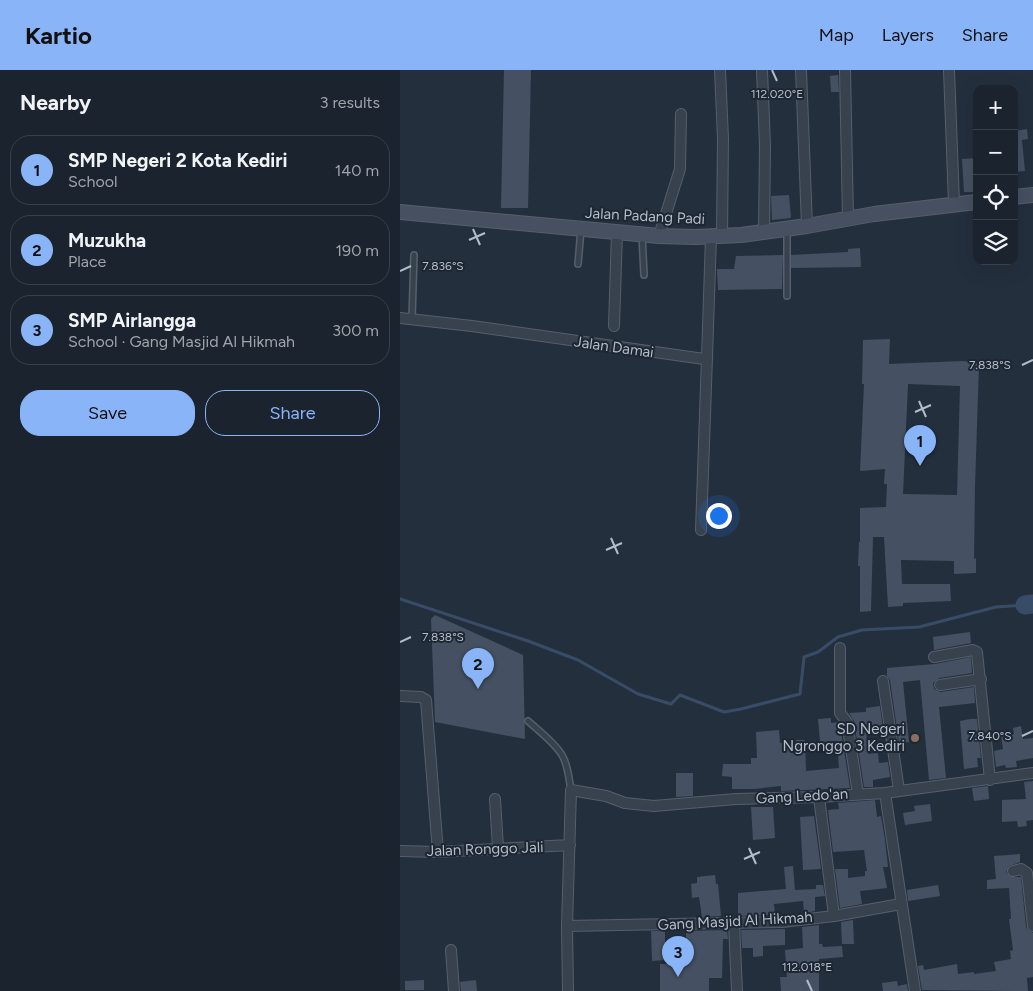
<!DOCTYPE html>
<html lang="en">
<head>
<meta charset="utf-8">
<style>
  :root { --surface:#1b232e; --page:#282f3a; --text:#f1f3f6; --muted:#a0a4aa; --line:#39404a; --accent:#8ab4f8 }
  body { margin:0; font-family:Figtree,sans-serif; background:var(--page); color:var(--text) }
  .controls { position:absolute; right:15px; top:15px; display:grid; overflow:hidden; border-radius:10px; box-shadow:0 5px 20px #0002 }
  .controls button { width:45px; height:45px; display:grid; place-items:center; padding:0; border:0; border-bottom:1px solid var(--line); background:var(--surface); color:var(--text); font:25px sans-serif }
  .you { position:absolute; left:318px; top:445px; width:18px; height:18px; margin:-12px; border:4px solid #fff; border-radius:50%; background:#1a73e8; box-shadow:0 0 0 8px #1a73e833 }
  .badge { display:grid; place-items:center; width:32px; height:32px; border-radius:50%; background:var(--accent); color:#111; font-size:16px; font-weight:700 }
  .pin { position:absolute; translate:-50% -41px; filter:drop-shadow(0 1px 2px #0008) }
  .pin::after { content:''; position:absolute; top:26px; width:18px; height:15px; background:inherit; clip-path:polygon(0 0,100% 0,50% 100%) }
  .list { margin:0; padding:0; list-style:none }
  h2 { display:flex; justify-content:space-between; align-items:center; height:65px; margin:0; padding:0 20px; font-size:21px }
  h2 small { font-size:16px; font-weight:400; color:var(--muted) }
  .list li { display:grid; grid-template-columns:32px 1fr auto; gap:15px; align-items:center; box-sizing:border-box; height:70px; margin:0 10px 10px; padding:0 10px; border:1px solid var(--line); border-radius:20px }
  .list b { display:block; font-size:19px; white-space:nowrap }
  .list p { margin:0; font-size:16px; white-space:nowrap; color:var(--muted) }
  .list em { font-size:16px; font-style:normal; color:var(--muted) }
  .actions { display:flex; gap:10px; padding:15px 20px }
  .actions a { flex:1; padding:11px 0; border:1px solid var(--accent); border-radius:20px; text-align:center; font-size:18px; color:var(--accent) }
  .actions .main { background:var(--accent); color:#111 }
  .icon { flex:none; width:28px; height:28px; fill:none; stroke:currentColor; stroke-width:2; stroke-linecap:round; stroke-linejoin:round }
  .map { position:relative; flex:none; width:633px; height:921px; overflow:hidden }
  header { display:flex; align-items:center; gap:30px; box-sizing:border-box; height:70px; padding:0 25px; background:var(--accent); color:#111 }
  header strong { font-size:24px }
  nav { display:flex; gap:28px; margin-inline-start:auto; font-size:18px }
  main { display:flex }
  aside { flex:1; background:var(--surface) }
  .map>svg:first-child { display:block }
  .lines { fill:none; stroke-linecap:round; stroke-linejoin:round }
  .stream { stroke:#394c67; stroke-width:3 }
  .river { stroke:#394c67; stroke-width:19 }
  .building { fill:#455162; fill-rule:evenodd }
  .lane-casing { stroke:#565f6c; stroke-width:8 }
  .street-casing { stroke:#565f6c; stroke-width:12 }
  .secondary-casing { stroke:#565f6c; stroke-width:16 }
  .lane { stroke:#38414e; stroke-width:5 }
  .street { stroke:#38414e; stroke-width:10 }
  .secondary { stroke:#465061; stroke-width:14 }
  .ticks { fill:none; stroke:#b4bcc9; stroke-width:2 }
  .education-dot { fill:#8d6e63; stroke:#1d2633; stroke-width:2 }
  .labels { text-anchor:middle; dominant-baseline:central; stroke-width:4; stroke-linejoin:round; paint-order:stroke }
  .street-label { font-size:15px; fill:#b4bcc9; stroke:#1d2633 }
  .poi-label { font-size:15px; fill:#b4bcc9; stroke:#1d2633; text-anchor:end }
  .ticks-label { font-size:12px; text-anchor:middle; fill:#b4bcc9; stroke:#1d2633; stroke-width:4; stroke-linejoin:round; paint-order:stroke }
</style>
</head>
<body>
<header>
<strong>Kartio</strong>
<nav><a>Map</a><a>Layers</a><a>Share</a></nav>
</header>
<main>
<aside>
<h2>Nearby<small>3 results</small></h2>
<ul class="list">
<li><span class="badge">1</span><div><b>SMP Negeri 2 Kota Kediri</b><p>School</p></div><em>140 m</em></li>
<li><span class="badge">2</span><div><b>Muzukha</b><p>Place</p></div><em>190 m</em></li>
<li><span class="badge">3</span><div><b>SMP Airlangga</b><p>School · Gang Masjid Al Hikmah</p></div><em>300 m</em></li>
</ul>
<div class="actions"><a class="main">Save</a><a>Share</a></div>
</aside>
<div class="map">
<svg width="633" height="921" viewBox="0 0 633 921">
  <rect width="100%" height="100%" fill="#242f3e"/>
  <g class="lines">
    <!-- stream -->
    <path class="stream" d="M 0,529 L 128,571 L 178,590 L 238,624 L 271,634 L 280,625 L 324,642 L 341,639 L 400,624 L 404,587 L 418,582 L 438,567 L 462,560 L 519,557 L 596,537 L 625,535"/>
    <!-- river -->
    <path class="river" d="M 625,535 L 633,534"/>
  </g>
  <!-- building -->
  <path class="building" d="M 104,0 L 131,0 L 128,138 L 101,138 Z
    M 438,5 L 439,22 L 431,22 L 430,6 Z
    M 627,59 L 628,69 L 622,70 L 625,101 L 614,102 L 614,61 Z
    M 577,88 L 577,122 L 564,122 L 562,89 Z
    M 389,125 L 391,148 L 372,150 L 371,126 Z
    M 460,178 L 461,197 L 391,198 L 391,185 L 448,182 L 448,179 Z
    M 383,185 L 382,219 L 318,220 L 317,199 L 334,199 L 336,186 Z
    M 490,269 L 489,294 L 563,291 L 579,293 L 575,417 L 574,489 L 576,488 L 576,503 L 554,504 L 554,491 L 501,490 L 502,514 L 550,514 L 551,531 L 503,533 L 503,536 L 488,537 L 484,467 L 473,467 L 471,541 L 460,542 L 460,496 L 458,496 L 459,472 L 460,472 L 460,438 L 486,437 L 487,414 L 484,414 L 485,399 L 460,401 L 464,314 L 462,314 L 463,270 ZM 508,314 L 560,316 L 557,425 L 503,424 Z
    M 35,545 L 123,585 L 125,669 L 35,652 L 31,549 Z
    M 570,562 L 571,573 L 534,580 L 533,567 Z
    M 571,587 L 572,603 L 539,608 L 533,613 L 534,619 L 540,622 L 574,617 L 575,633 L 539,637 L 546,708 L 529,710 L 520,610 L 503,612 L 509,672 L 499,673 L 490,610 L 487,606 L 487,598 L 535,594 Z
    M 480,636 L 483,659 L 466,660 L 468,684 L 478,683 L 479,693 L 488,692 L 490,707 L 473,710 L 473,717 L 464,717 L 454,651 L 449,643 L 466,642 L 466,638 Z
    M 431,648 L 431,653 L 439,652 L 440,655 L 450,718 L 381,721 L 381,716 L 354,719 L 332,719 L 332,707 L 322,706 L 323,694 L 351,694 L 351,688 L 357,688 L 356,662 L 379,660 L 380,673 L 396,672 L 396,670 L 405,670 L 406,701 L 439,698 L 437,671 L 420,672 L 418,649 Z
    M 570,649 L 577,649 L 581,688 L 577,688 L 578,697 L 564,699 L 560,651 Z
    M 621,656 L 623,669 L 633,668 L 633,688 L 616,691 L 617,697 L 606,698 L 605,695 L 596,697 L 594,681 L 603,679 L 601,666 L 614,664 L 613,658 Z
    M 276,703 L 293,703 L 293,726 L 276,727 Z
    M 633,711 L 633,750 L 626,751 L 627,756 L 618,757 L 617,751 L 602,752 L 602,730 L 626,729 L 624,712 Z
    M 588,716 L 589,729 L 574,731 L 572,718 Z
    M 475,730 L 477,747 L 481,746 L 485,770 L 488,797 L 483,797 L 487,818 L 460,821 L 462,834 L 440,838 L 435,799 L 448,799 L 448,808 L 465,806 L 465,801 L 467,801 L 464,780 L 433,782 L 428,740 L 439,739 L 438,733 Z
    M 530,734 L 532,751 L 505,755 L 503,743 L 515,741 L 514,736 Z
    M 351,737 L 373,737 L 375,768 L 353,770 Z
    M 414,746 L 421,799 L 403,800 L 400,747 Z
    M 620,784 L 620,792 L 609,796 L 606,802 L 611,807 L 621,807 L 626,857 L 628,860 L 633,863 L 633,907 L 627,908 L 628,921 L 522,920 L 518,896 L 523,895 L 524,900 L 557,894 L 558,904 L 574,902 L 574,904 L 596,901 L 594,892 L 611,889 L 610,881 L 613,880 L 609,849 L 611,849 L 609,818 L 587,819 L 587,810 L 596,809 L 594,786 Z
    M 393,796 L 395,820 L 416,819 L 416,815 L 423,815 L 425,826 L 415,827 L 415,841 L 404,843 L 403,831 L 374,834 L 375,845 L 338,846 L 338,823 L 386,819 L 384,797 Z
    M 315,805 L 316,814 L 318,814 L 321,846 L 302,847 L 299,827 L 292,828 L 291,814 L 297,813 L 297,807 Z
    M 538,815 L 540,826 L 508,831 L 507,820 Z
    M 453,850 L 454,874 L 442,874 L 441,852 Z
    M 419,855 L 419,874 L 422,874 L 423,877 L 442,876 L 443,887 L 419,889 L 419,921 L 381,921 L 380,907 L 387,907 L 385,880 L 403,878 L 402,857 Z
    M 385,859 L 385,875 L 363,876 L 363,886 L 353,887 L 353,878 L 342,878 L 341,860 Z
    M 327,860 L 328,869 L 323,869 L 322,908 L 309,908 L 309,921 L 260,921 L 260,894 L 286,894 L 286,861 Z
    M 251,861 L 265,861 L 265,890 L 252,891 Z
    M 24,910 L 24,920 L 5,920 L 5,911 Z
    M 76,910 L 77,921 L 61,921 L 60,912 Z
    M 497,911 L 498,916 L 507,914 L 508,921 L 483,921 L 482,913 Z"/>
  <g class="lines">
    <defs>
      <path id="lane" d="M 387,159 L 387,226
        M 242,165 L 244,205
        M 178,194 L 181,159
        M 12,248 L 14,185
        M 128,651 C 139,661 154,672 162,685 C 168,695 169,709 171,720"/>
      <path id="street" d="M 320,0 L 323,69 L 322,166
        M 362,0 L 365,76 L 364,162
        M 401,0 L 407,156
        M 445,0 L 448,148
        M 549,0 L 554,134
        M 259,166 L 280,99 L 281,44
        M 0,248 L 72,256 L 304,289 L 307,287 L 311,167
        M 214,256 L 217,162
        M 301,460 L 307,287
        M 440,578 L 440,643 L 447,652 L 458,724
        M 534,587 L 573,580 L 577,582 L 590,710
        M 483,611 L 499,720
        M 540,615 L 581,609
        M 0,626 L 21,627 L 26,630 L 38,782
        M 485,723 L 515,921
        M 419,727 L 434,846
        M 95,729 L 98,778
        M 0,781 L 38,782 L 170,775
        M 613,801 L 621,799 L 627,803 L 633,856
        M 334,853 L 337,921
        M 167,856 L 382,852 L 434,846 L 501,834
        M 51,880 L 54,921
        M 168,921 L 167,856 L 171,720 L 206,726 L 225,733 L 254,736 L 336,729 L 419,727 L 485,723 L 633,703"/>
      <path id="secondary" d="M 614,127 L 633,125
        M 0,142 L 259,166 L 295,167 L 341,165 L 407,156 L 474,144 L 577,132"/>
    </defs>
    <!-- lane casing -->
    <use href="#lane" class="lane-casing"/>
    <!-- street casing -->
    <use href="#street" class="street-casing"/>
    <!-- secondary casing -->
    <use href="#secondary" class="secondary-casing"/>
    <!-- lane -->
    <use href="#lane" class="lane"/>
    <!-- street -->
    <use href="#street" class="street"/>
    <!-- secondary -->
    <use href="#secondary" class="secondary"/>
  </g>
  <!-- ticks -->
  <path class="ticks" d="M 372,0 L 377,11M 73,159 L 80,175M 69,170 L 85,163M 0,201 L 11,196M 622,295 L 633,290M 519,331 L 526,347M 515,342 L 531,335M 211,468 L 218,484M 206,480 L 222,473M 0,572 L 11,567M 622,666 L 633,661M 349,778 L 356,794M 344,789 L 360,782M 407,910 L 412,921"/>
  <!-- markers -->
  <circle class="education-dot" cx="515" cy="668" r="5"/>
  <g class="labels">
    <!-- street labels -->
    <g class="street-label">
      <text transform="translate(245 146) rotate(3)">Jalan Padang Padi</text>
      <text transform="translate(214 277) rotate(8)">Jalan Damai</text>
      <text transform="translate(402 726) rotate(-3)">Gang Ledo'an</text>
      <text transform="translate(85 779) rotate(-2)">Jalan Ronggo Jali</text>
      <text transform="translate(335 851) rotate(-3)">Gang Masjid Al Hikmah</text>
    </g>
    <!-- poi labels -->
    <g class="poi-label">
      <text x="505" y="659">SD Negeri<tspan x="505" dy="17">Ngronggo 3 Kediri</tspan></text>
    </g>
  </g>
  <g class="ticks-label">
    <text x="377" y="28">112.020°E</text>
    <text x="43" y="200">7.836°S</text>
    <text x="590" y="299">7.838°S</text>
    <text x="43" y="571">7.838°S</text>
    <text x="590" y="670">7.840°S</text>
    <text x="407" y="901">112.018°E</text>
  </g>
</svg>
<div class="controls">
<button>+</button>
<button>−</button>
<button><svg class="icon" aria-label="locate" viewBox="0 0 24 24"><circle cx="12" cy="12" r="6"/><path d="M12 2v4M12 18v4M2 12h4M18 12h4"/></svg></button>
<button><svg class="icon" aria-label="layers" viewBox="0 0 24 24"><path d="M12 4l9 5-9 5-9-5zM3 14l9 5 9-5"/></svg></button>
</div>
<div class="you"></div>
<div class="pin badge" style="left:520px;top:396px">1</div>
<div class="pin badge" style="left:78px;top:619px">2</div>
<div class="pin badge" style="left:278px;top:907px">3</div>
</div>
</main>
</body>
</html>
